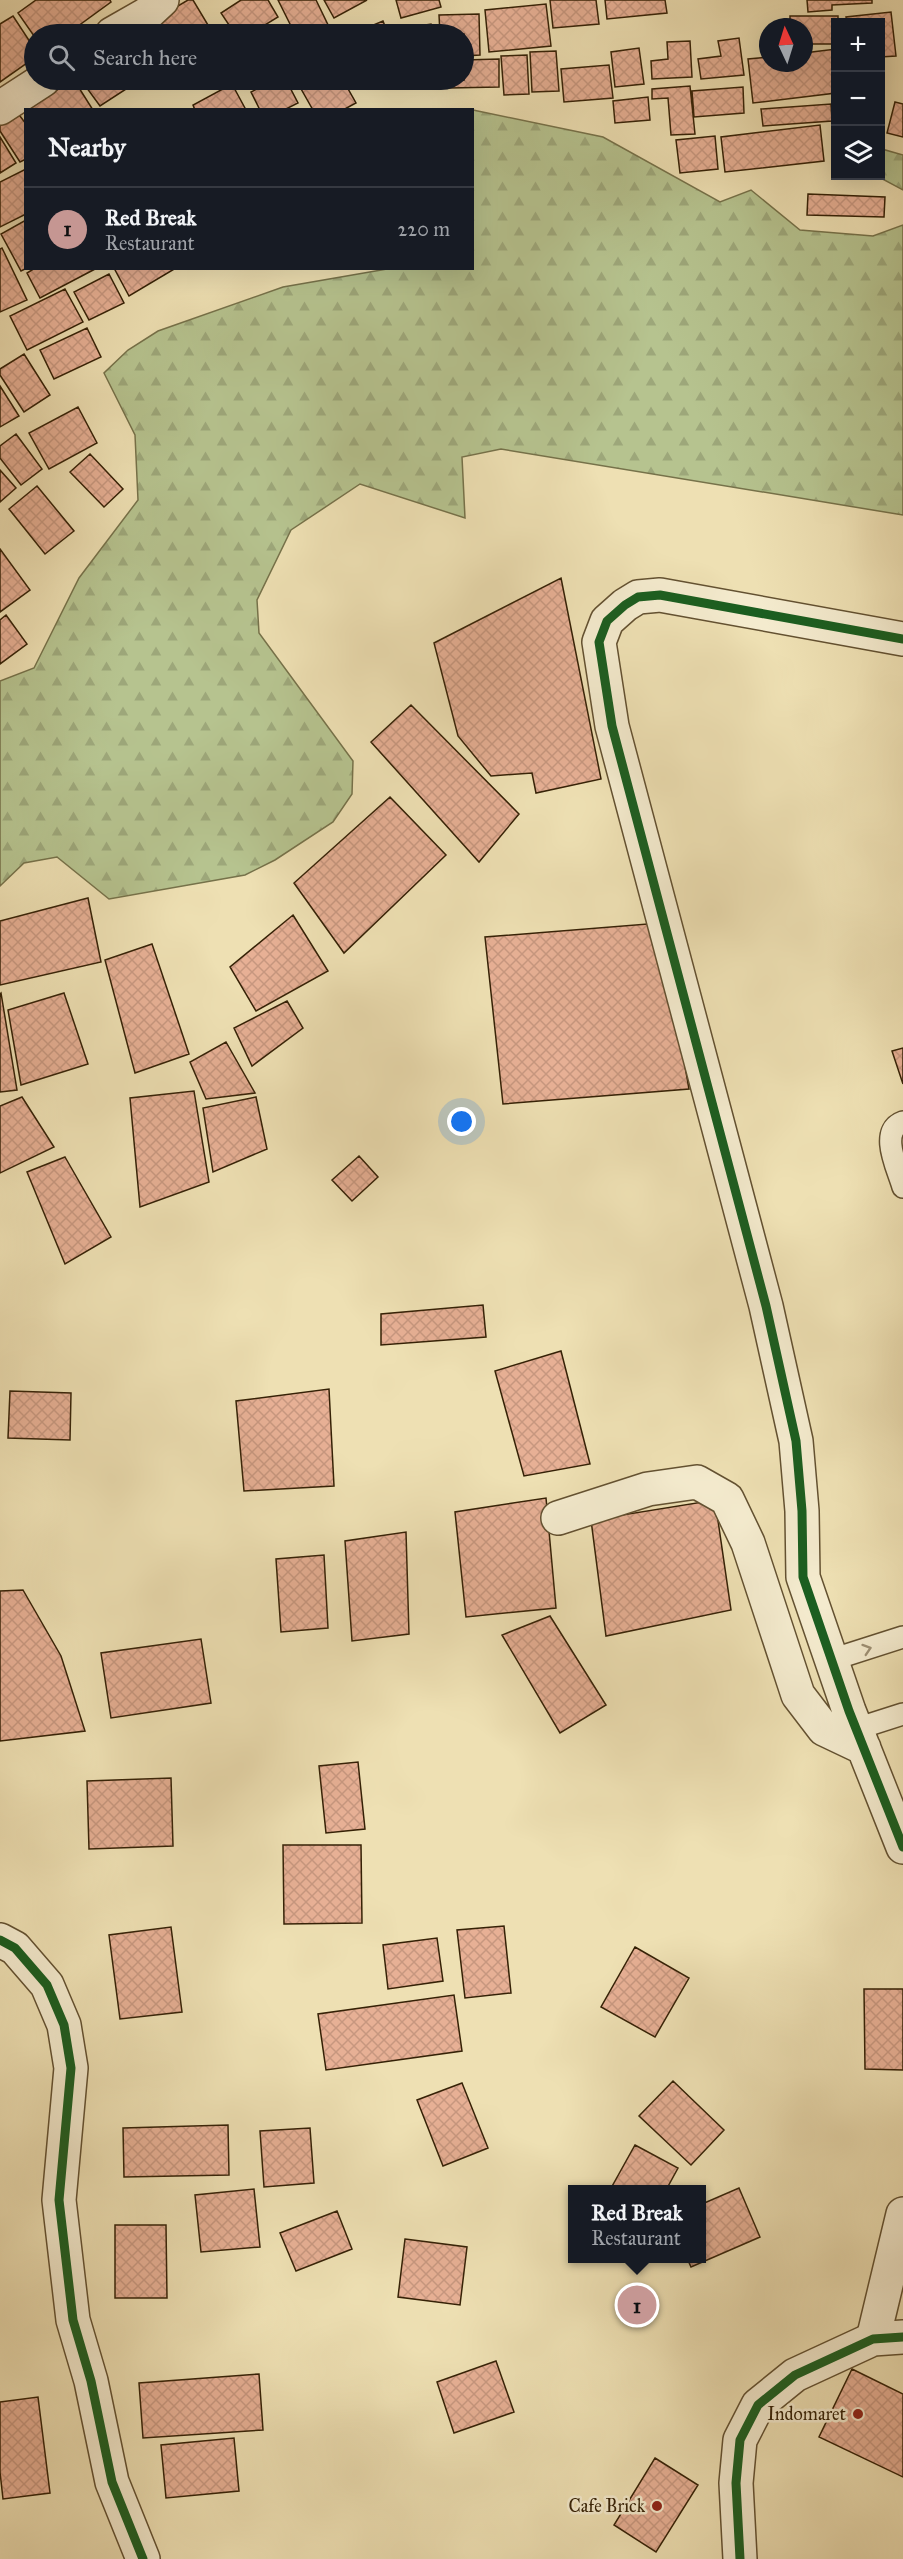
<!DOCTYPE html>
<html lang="en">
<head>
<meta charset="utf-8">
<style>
  :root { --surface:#171b24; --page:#20242c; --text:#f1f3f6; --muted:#9ea1a6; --line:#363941; --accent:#c59692 }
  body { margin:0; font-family:"IM FELL Great Primer",serif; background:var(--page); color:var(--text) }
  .controls { position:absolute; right:18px; top:18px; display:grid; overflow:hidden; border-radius:0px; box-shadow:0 6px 24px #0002 }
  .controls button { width:54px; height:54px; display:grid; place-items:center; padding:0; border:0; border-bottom:2px solid var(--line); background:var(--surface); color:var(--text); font:30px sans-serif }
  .compass { position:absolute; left:759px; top:18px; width:54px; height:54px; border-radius:50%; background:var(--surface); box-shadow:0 6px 24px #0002; rotate:356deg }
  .you { position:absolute; left:462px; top:1122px; width:21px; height:21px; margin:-15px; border:4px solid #fff; border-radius:50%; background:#1a73e8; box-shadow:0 0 0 9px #1a73e833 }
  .badge { display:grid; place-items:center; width:39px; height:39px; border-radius:50%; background:var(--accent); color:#111; font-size:20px; font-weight:700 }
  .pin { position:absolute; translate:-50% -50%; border:3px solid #fff; box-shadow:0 2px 6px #0006 }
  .popup { position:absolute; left:568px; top:2185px; width:138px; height:78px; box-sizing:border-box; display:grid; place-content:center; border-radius:0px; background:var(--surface); filter:drop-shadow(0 2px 4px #0005); font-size:20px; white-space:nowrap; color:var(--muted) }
  .popup b { font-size:22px; color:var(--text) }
  .popup::after { content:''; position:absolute; left:50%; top:100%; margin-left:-12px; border:12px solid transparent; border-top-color:var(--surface) }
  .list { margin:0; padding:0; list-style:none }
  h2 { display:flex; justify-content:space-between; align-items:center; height:78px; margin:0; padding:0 24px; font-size:26px }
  h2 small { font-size:20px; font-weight:400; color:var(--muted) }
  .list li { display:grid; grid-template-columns:39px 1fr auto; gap:18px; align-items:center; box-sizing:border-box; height:84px; padding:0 24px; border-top:2px solid var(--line) }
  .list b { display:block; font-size:22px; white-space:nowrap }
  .list p { margin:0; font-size:20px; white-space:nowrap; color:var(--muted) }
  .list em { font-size:20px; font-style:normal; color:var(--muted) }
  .icon { flex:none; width:33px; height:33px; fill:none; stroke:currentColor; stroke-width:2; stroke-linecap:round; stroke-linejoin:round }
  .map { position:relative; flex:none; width:903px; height:2559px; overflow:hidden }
  .search { position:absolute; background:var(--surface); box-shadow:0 6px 24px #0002; left:24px; top:24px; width:450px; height:66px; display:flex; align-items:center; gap:15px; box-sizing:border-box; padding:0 21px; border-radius:33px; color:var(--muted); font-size:22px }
  .panel { position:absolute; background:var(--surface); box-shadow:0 6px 24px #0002; left:24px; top:108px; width:450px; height:162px; border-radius:0px }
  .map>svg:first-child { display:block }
  .forest { fill:url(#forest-firs); stroke:#76724a; stroke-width:1.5 }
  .building { fill:url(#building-cross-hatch); stroke:#352106; stroke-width:1.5 }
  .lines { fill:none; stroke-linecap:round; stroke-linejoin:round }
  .service-casing { stroke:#635131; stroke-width:24 }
  .minor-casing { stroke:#635131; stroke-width:36 }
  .tertiary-casing { stroke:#635131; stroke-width:36 }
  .service { stroke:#f4ebce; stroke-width:21 }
  .minor { stroke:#f4ebce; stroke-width:33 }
  .tertiary { stroke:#f4ebce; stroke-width:33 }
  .cycleway-casing { stroke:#f4ebce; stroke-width:13 }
  .cycleway { stroke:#1b5e20; stroke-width:9 }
  .oneway { stroke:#9e9074 }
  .poi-dot { fill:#8f2418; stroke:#f4ebce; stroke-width:2 }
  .labels { text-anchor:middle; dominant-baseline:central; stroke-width:5; stroke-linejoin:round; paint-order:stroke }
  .poi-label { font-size:18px; fill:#352106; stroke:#f4ebce; text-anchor:end }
</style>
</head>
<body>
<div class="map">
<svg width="903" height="2559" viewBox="0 0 903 2559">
  <defs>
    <pattern id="forest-firs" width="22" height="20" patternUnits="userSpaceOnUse" patternTransform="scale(1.5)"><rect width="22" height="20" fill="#b6c38f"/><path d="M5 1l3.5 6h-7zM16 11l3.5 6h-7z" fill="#9da77a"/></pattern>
    <pattern id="building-cross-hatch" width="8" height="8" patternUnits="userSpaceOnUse" patternTransform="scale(1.5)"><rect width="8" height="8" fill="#e7b095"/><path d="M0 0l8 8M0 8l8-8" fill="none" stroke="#c7977f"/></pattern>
  </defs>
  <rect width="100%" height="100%" fill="#eee0b3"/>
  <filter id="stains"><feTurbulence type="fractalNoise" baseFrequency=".00333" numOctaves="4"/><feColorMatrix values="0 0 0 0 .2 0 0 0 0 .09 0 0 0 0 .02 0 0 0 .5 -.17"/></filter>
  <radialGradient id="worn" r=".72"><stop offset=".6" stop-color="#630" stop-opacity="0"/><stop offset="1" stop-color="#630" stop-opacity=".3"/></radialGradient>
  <!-- forest -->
  <path class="forest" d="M 473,110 L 603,137 L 720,202 L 751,190 L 800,230 L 873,236 L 903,225 L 903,515 L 501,449 L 462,457 L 465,518 L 360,484 L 291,530 L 257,600 L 259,633 L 353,761 L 352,794 L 333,822 L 275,860 L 245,875 L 109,899 L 57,857 L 24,863 L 0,886 L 0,681 L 34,668 L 79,578 L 138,500 L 135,435 L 104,373 L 128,350 L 158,331 L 283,287 L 387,269 L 472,268 Z
    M 881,147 L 882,149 L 903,155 L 903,190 L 877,176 L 880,176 Z"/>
  <!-- building -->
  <path class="building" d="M 36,0 L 110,0 L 111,2 L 67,34 L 34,36 L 18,13 Z
    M 188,0 L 193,0 L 211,30 L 204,34 L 156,34 L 149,23 Z
    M 241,0 L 268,0 L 278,17 L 250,34 L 235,34 L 221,13 Z
    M 278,0 L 316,0 L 330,29 L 319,34 L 295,34 Z
    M 324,0 L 367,0 L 334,18 Z
    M 396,0 L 439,0 L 441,7 L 401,18 Z
    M 550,0 L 596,0 L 599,24 L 553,28 Z
    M 605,0 L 665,0 L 667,13 L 607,19 Z
    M 807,0 L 872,0 L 872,3 L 832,5 L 832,10 L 808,12 Z
    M 546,4 L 551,46 L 489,52 L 485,10 Z
    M 891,12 L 896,56 L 880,57 L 880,22 L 847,22 L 846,17 Z
    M 479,14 L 480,55 L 464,56 L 464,34 L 440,34 L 439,15 Z
    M 13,16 L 34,48 L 34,58 L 0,82 L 0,24 Z
    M 790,16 L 838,16 L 838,22 L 836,22 L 836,44 L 804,44 L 804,27 L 790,27 Z
    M 383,21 L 388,34 L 352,34 Z
    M 431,24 L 433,34 L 400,34 L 400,29 Z
    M 739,38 L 744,75 L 701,79 L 698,59 L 721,56 L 718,41 Z
    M 690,41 L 692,77 L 652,79 L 651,61 L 668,59 L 667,42 Z
    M 639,48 L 644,84 L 615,87 L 611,52 Z
    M 836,49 L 836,93 L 753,103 L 748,59 L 768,57 L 768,63 L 804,63 L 804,53 Z
    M 556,51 L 559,91 L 532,92 L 530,52 Z
    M 527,55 L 529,94 L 504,95 L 501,56 Z
    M 499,59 L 499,87 L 449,88 L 449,80 L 464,80 L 464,60 Z
    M 609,65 L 613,98 L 564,102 L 561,69 Z
    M 74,80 L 93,110 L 31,110 L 29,106 Z
    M 81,80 L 140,80 L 100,106 Z
    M 275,80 L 286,80 L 298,103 L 284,110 L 260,110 L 251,92 Z
    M 296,80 L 343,80 L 356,103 L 343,110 L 313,110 Z
    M 232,84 L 246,110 L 195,110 L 193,105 Z
    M 690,86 L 695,134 L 671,135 L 668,98 L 652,99 L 652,89 Z
    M 743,87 L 744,113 L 694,117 L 692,91 Z
    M 648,97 L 650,120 L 615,123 L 613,101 Z
    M 895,102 L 903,104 L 903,137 L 887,133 Z
    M 831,104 L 832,121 L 763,126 L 761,109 Z
    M 17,112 L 26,124 L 26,159 L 20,162 L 0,131 L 0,123 Z
    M 820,125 L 824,161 L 725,172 L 721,137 Z
    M 715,136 L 718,169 L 680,173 L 676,140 Z
    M 0,137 L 16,163 L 0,173 Z
    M 26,169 L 26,214 L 0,227 L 0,182 Z
    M 808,194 L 885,197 L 884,217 L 807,215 Z
    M 26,220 L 27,268 L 21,271 L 1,234 Z
    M 2,248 L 27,300 L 0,312 L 0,249 Z
    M 35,268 L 97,268 L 40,298 L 27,273 Z
    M 114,268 L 176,268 L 129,296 Z
    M 109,274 L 124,303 L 89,320 L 74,292 Z
    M 65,289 L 83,322 L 27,350 L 10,316 Z
    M 87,328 L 101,357 L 54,379 L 40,350 Z
    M 24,354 L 50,395 L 24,412 L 0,375 L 0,369 Z
    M 0,386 L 19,416 L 0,427 Z
    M 78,407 L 97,443 L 49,469 L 29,433 Z
    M 16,434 L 42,469 L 21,485 L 0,458 L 0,446 Z
    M 90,454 L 123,489 L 104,507 L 70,472 Z
    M 0,470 L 16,488 L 0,502 Z
    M 37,486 L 74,531 L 45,554 L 9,509 Z
    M 0,549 L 30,590 L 0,612 Z
    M 561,578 L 601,779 L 536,793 L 532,773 L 491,776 L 458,736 L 434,643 Z
    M 6,615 L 27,644 L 0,664 L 0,620 Z
    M 411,705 L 519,814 L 479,862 L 371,742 Z
    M 390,797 L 446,855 L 344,953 L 294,883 Z
    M 88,898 L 101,962 L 0,985 L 0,921 Z
    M 293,915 L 328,971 L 256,1011 L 230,967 Z
    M 660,923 L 689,1089 L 503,1104 L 485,937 Z
    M 152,944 L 189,1054 L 135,1073 L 105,960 Z
    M 1,993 L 17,1090 L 0,1092 L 0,994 Z
    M 64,993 L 88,1064 L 21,1085 L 8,1010 Z
    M 287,1001 L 303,1028 L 252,1066 L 234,1028 Z
    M 226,1042 L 255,1093 L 206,1099 L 190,1062 Z
    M 903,1048 L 903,1084 L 892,1051 Z
    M 194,1091 L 209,1182 L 140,1207 L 130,1098 Z
    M 22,1097 L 54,1147 L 0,1173 L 0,1106 Z
    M 256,1097 L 267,1149 L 213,1172 L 203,1108 Z
    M 359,1156 L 378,1177 L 352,1201 L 332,1180 Z
    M 65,1157 L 111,1237 L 65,1264 L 27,1172 Z
    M 483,1305 L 486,1337 L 381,1345 L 381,1314 Z
    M 561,1351 L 590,1464 L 524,1476 L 495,1371 Z
    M 329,1389 L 334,1486 L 244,1491 L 236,1401 Z
    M 10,1391 L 71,1393 L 70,1440 L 8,1438 Z
    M 546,1498 L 556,1608 L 466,1617 L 455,1512 Z
    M 715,1500 L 731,1610 L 606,1636 L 591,1520 Z
    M 406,1532 L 409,1634 L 352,1641 L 345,1541 Z
    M 324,1555 L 328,1628 L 281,1632 L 276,1559 Z
    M 23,1590 L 61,1656 L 85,1731 L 0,1741 L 0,1591 Z
    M 550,1616 L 606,1705 L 560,1733 L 502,1635 Z
    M 201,1639 L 211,1703 L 111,1718 L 101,1653 Z
    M 358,1762 L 365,1829 L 326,1833 L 319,1766 Z
    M 171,1778 L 173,1846 L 89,1849 L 87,1781 Z
    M 283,1845 L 361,1845 L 362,1923 L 284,1924 Z
    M 504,1926 L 511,1993 L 465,1998 L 457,1930 Z
    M 171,1927 L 182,2012 L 120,2019 L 109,1935 Z
    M 437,1938 L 443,1981 L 388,1989 L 383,1945 Z
    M 635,1947 L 689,1978 L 655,2037 L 601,2007 Z
    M 864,1989 L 903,1989 L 903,2070 L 865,2069 Z
    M 454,1995 L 462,2051 L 326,2070 L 318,2014 Z
    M 673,2081 L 724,2130 L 691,2165 L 639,2116 Z
    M 462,2083 L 488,2148 L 443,2166 L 417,2100 Z
    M 228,2125 L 229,2175 L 124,2177 L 123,2128 Z
    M 310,2128 L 314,2183 L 264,2187 L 260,2131 Z
    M 635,2145 L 678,2168 L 666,2190 L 610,2190 Z
    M 739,2188 L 760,2237 L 691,2267 L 687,2258 L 702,2258 L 702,2204 Z
    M 254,2189 L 260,2247 L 201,2252 L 195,2195 Z
    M 337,2211 L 352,2249 L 296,2271 L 280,2233 Z
    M 115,2225 L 166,2225 L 167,2298 L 115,2298 Z
    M 405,2239 L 467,2247 L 460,2305 L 398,2297 Z
    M 496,2361 L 514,2412 L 454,2433 L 437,2382 Z
    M 852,2369 L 903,2394 L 903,2477 L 819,2437 Z
    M 259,2374 L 263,2430 L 143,2438 L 139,2383 Z
    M 38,2397 L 50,2493 L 3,2499 L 0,2472 L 0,2402 Z
    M 234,2438 L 239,2491 L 166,2498 L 161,2445 Z
    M 655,2458 L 698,2485 L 656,2552 L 614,2525 Z"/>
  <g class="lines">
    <defs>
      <path id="service" d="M 903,1122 C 878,1131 898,1169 903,1187
        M 831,1660 L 903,1637
        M 856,1729 L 903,1714"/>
      <path id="minor" d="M 112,34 L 147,14 L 162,0
        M 0,108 L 43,80
        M 903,639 L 660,595 L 638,597 L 625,605 L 607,621 L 599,642 L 612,726 L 766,1306 L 796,1441 L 802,1511 L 803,1577 L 849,1711 L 903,1847
        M 558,1518 L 648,1489 L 697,1482 L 727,1499 L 748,1543 L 798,1695 L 824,1729 L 864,1748
        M 873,2339 L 903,2214"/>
      <path id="tertiary" d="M 0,1940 L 15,1948 L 47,1985 L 64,2025 L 71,2068 L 59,2200 L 73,2320 L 91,2381 L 112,2482 L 143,2559
        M 740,2559 L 736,2483 L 740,2440 L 758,2405 L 795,2375 L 873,2339 L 903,2337"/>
    </defs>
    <!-- service casing -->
    <use href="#service" class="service-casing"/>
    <!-- minor casing -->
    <use href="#minor" class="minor-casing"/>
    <!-- tertiary casing -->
    <use href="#tertiary" class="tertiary-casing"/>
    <!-- service -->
    <use href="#service" class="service"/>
    <!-- minor -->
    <use href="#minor" class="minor"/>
    <!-- tertiary -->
    <use href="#tertiary" class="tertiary"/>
    <defs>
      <path id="cycleway" d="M 903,639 L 660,595 L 638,597 L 625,605 L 607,621 L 599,642 L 612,726 L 766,1306 L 796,1441 L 802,1511 L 803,1577 L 849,1711 L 903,1847
        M 0,1940 L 15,1948 L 47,1985 L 64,2025 L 71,2068 L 59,2200 L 73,2320 L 91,2381 L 112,2482 L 143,2559
        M 740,2559 L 736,2483 L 740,2440 L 758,2405 L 795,2375 L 873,2339 L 903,2337"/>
    </defs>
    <!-- cycleway casing -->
    <use href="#cycleway" class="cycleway-casing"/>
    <!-- cycleway -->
    <use href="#cycleway" class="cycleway"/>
  </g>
  <!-- one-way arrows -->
  <defs><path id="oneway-chevron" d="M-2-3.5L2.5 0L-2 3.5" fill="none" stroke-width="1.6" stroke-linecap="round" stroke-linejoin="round" transform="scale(1.5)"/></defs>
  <use class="oneway" href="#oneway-chevron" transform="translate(867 1649) rotate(-18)"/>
  <!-- markers -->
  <g class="poi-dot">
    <circle cx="858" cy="2414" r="6"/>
    <circle cx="657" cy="2506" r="6"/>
  </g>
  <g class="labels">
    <!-- poi labels -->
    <g class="poi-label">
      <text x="846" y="2414">Indomaret</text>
      <text x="645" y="2506">Cafe Brick</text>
    </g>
  </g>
  <rect width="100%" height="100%" filter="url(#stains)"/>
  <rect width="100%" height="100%" fill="url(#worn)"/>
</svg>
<div class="controls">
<button>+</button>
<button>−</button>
<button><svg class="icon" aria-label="layers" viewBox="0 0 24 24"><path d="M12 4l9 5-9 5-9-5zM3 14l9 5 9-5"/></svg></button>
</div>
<svg class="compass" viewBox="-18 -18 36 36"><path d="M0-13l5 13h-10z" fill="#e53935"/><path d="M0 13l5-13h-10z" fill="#9ea1a6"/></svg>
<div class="you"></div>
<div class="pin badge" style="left:637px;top:2305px">1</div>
<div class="popup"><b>Red Break</b>Restaurant</div>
<div class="search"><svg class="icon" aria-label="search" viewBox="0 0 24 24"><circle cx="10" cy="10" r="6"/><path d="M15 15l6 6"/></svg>Search here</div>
<section class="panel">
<h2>Nearby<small></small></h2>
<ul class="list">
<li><span class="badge">1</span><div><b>Red Break</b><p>Restaurant</p></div><em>220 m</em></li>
</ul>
</section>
</div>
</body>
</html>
